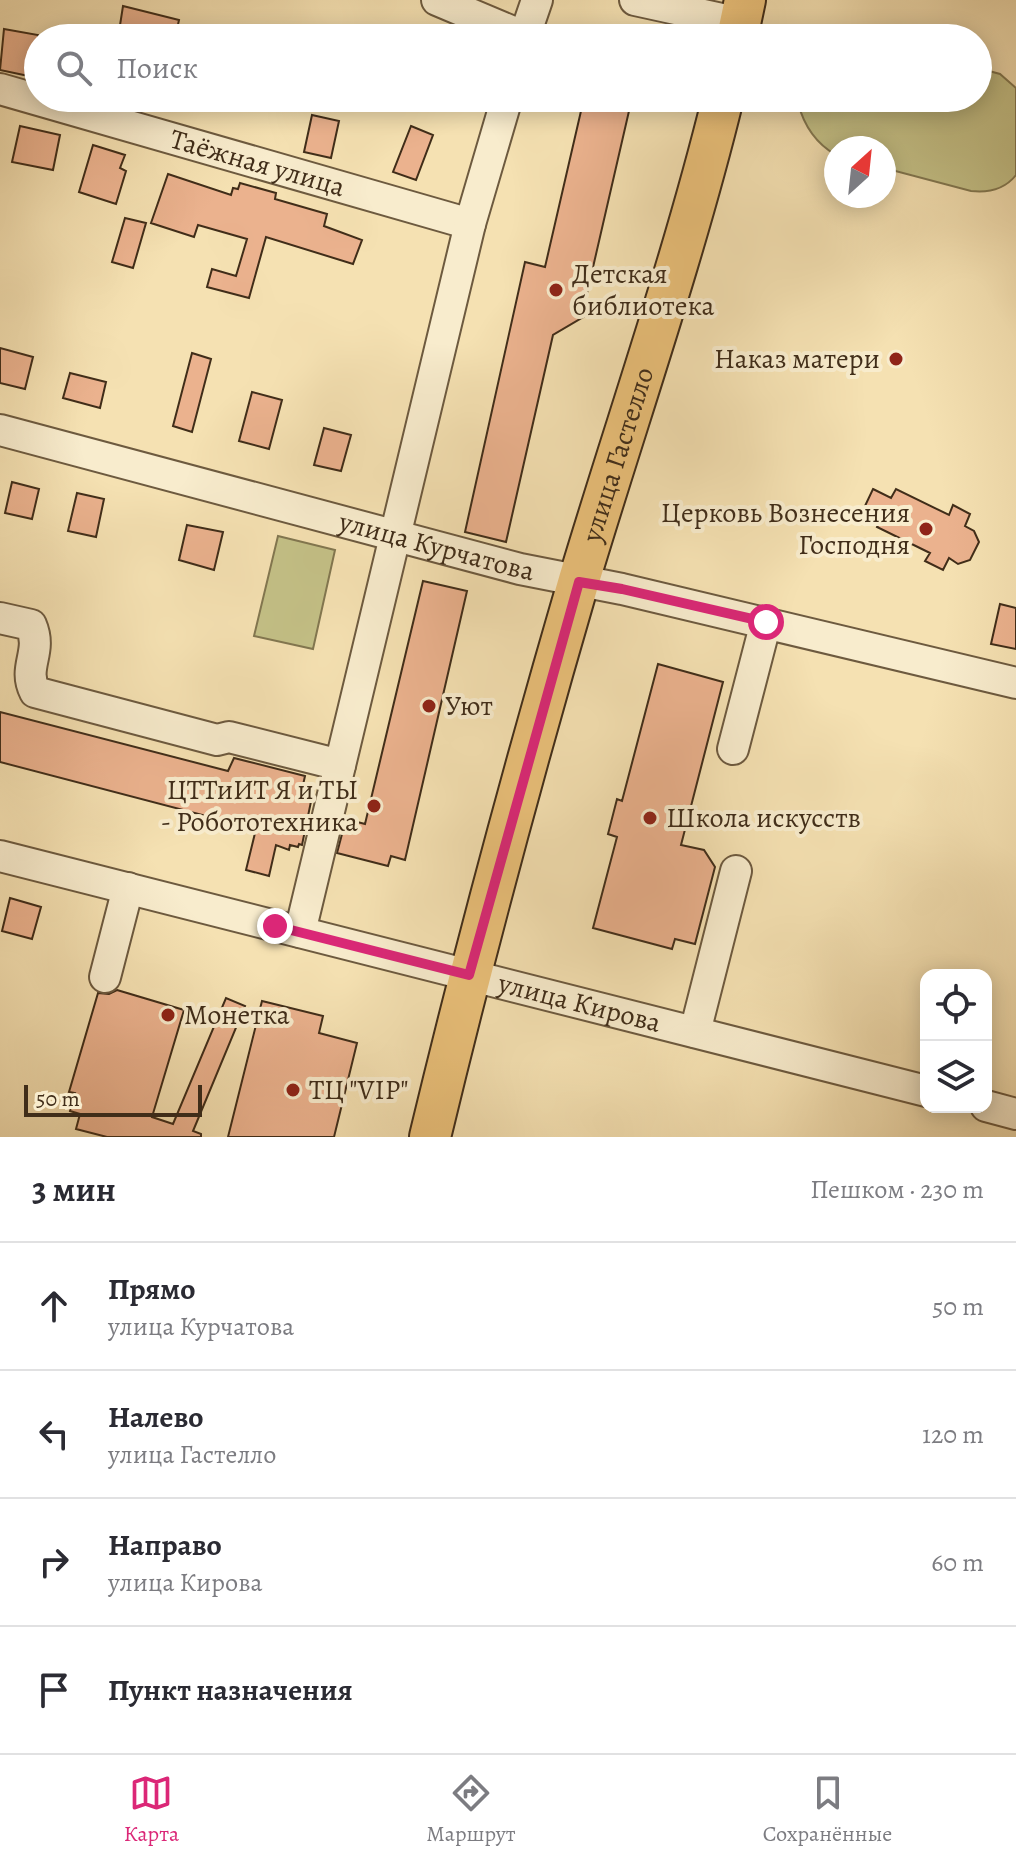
<!DOCTYPE html>
<html lang="ru">
<head>
<meta charset="utf-8">
<style>
  :root { --surface:#fff; --page:#f2f2f3; --text:#2b2b33; --muted:#7c7c81; --line:#e1e1e2; --accent:#db2777 }
  body { margin:0; font-family:Alegreya,serif; background:var(--page); color:var(--text) }
  .controls { position:absolute; right:24px; bottom:24px; display:grid; overflow:hidden; border-radius:16px; box-shadow:0 4px 20px #0003 }
  .controls button { width:72px; height:72px; display:grid; place-items:center; padding:0; border:0; border-bottom:2px solid var(--line); background:var(--surface); color:var(--text); font:40px sans-serif }
  .compass { position:absolute; left:824px; top:136px; width:72px; height:72px; border-radius:50%; background:var(--surface); box-shadow:0 4px 20px #0003; rotate:27deg }
  .scale { position:absolute; left:24px; bottom:20px; width:178px; box-sizing:border-box; padding-left:8px; border:4px solid #402d19; border-top:0; font-size:22px; line-height:28px; white-space:nowrap; color:#402d19; -webkit-text-stroke:6px #f8eccd; paint-order:stroke }
  .stop { position:absolute; width:24px; height:24px; margin:-18px; border:6px solid #db2777; border-radius:50%; background:#fff }
  .stop.end { background:#db2777; border-color:#fff; box-shadow:0 2px 8px #0008 }
  .list { margin:0; padding:0; list-style:none }
  h2 { display:flex; justify-content:space-between; align-items:center; height:104px; margin:0; padding:0 32px; font-size:34px }
  h2 small { font-size:26px; font-weight:400; color:var(--muted) }
  .list li { display:grid; grid-template-columns:52px 1fr auto; gap:24px; align-items:center; box-sizing:border-box; height:128px; padding:0 32px; border-top:2px solid var(--line) }
  .list b { display:block; font-size:30px; white-space:nowrap }
  .list p { margin:0; font-size:26px; white-space:nowrap; color:var(--muted) }
  .list em { font-size:26px; font-style:normal; color:var(--muted) }
  .icon { flex:none; width:44px; height:44px; fill:none; stroke:currentColor; stroke-width:2; stroke-linecap:round; stroke-linejoin:round }
  .map { position:relative; flex:none; width:1016px; height:1137px; overflow:hidden }
  .search { position:absolute; background:var(--surface); box-shadow:0 4px 20px #0003; left:24px; right:24px; top:24px; height:88px; display:flex; align-items:center; gap:20px; box-sizing:border-box; padding:0 28px; border-radius:44px; color:var(--muted); font-size:30px }
  .sheet { height:616px; background:var(--surface) }
  nav { display:flex; justify-content:space-around; align-items:center; box-sizing:border-box; height:112px; border-top:2px solid var(--line); background:var(--surface); font-size:22px; color:var(--muted) }
  nav a { display:grid; justify-items:center; gap:4px }
  nav .on { color:var(--accent) }
  .map>svg:first-child { display:block }
  .green { fill:#c4c187; stroke:#827750; stroke-width:2 }
  .building { fill:#ebb28e; stroke:#402d19; stroke-width:2 }
  .lines { fill:none; stroke-linecap:round; stroke-linejoin:round }
  .minor-casing { stroke:#6d5a3f; stroke-width:34 }
  .major-casing { stroke:#402d19; stroke-width:44 }
  .minor { stroke:#f8eccd; stroke-width:30 }
  .major { stroke:#eac079; stroke-width:40 }
  .route { stroke:#db2777; stroke-width:10 }
  .poi-dot { fill:#8f2418; stroke:#f8eccd; stroke-width:3 }
  .labels { text-anchor:middle; dominant-baseline:central; stroke-width:8; stroke-linejoin:round; paint-order:stroke }
  .street-label { font-size:28px; fill:#402d19; stroke:#f8eccd }
  .poi-label { font-size:28px; fill:#402d19; stroke:#f8eccd; text-anchor:start }
</style>
</head>
<body>
<div class="map">
<svg width="1016" height="1137" viewBox="0 0 1016 1137">
  <rect width="100%" height="100%" fill="#f5e1b2"/>
  <filter id="stains"><feTurbulence type="fractalNoise" baseFrequency=".0025" numOctaves="4"/><feColorMatrix values="0 0 0 0 .2 0 0 0 0 .09 0 0 0 0 .02 0 0 0 .5 -.17"/></filter>
  <radialGradient id="worn" r=".72"><stop offset=".6" stop-color="#630" stop-opacity="0"/><stop offset="1" stop-color="#630" stop-opacity=".3"/></radialGradient>
  <!-- green -->
  <path class="green" d="M 978,68 L 1000,74 L 1016,88 L 1016,175 C 1005,189 989,193 971,191 L 884,168 L 884,148 L 836,148 L 836,155 C 815,143 804,126 798,103 L 798,98 L 978,98 Z
    M 278,536 L 335,550 L 313,649 L 254,636 Z"/>
  <!-- building -->
  <path class="building" d="M 123,6 L 179,20 L 175,38 L 118,38 Z
    M 4,29 L 38,35 L 38,78 L 0,70 Z
    M 584,98 L 632,98 L 585,302 L 590,313 L 553,335 L 506,542 L 465,532 L 525,262 L 545,267 Z
    M 312,115 L 339,121 L 331,158 L 304,152 Z
    M 20,126 L 60,135 L 53,170 L 12,162 Z
    M 411,126 L 433,135 L 416,180 L 393,172 Z
    M 93,145 L 125,155 L 120,168 L 126,171 L 116,204 L 79,192 Z
    M 168,174 L 231,195 L 233,188 L 238,189 L 240,183 L 276,193 L 275,199 L 327,214 L 324,226 L 362,240 L 353,264 L 266,237 L 249,298 L 207,287 L 212,269 L 236,276 L 247,239 L 198,225 L 194,237 L 151,223 Z
    M 125,218 L 146,223 L 133,268 L 112,262 Z
    M 0,348 L 33,357 L 25,389 L 0,383 Z
    M 192,353 L 211,359 L 192,432 L 173,426 Z
    M 70,373 L 106,382 L 100,408 L 63,398 Z
    M 252,392 L 282,400 L 269,449 L 239,441 Z
    M 324,428 L 351,435 L 341,471 L 314,465 Z
    M 12,482 L 39,489 L 32,519 L 5,513 Z
    M 873,489 L 891,498 L 896,489 L 949,515 L 953,505 L 970,514 L 965,526 L 974,531 L 979,542 L 970,560 L 958,564 L 949,558 L 943,570 L 925,561 L 930,553 L 877,527 L 882,517 L 864,508 Z
    M 77,493 L 104,499 L 96,537 L 68,531 Z
    M 187,525 L 223,532 L 214,570 L 179,560 Z
    M 423,581 L 467,591 L 405,860 L 391,856 L 388,866 L 337,853 L 346,819 L 365,824 Z
    M 1000,604 L 1016,608 L 1016,649 L 991,644 Z
    M 658,664 L 723,682 L 681,845 L 704,850 L 715,867 L 695,944 L 675,939 L 672,949 L 593,928 L 617,837 L 608,834 L 617,799 L 622,801 Z
    M 0,712 L 228,771 L 234,758 L 305,776 L 303,785 L 314,787 L 302,845 L 299,844 L 298,847 L 290,845 L 289,850 L 276,845 L 269,876 L 246,870 L 256,829 L 0,762 Z
    M 10,898 L 41,907 L 32,939 L 2,931 Z
    M 117,990 L 184,1010 L 152,1117 L 173,1124 L 226,998 L 245,1006 L 193,1131 L 201,1134 L 201,1137 L 107,1137 L 76,1129 L 80,1114 L 70,1111 L 75,1093 L 69,1092 L 98,993 L 109,994 Z
    M 262,1001 L 323,1016 L 319,1033 L 357,1043 L 334,1137 L 228,1137 Z"/>
  <g class="lines">
    <defs>
      <g id="minor">
        <path d="M 437,0 L 525,37"/>
        <path d="M 635,0 L 740,23"/>
        <path d="M 524,38 L 537,0"/>
        <path id="s1" d="M 0,89 L 470,224"/>
        <path id="s2" d="M 0,430 L 520,569 L 622,589 L 1016,683"/>
        <path d="M 0,618 L 31,625 C 43,653 22,666 35,692 L 217,740 L 229,737 L 340,765"/>
        <path d="M 733,749 L 766,622"/>
        <path id="s3" d="M 0,856 L 926,1091"/>
        <path d="M 300,932 L 470,224 L 507,98"/>
        <path d="M 105,977 L 128,888"/>
        <path d="M 695,1032 L 736,871"/>
        <path d="M 986,1106 L 1016,1114"/>
      </g>
      <g id="major">
        <path d="M 737,38 L 745,0"/>
        <path id="s4" d="M 430,1137 C 475,950 525,765 579,580 C 627,420 683,261 723,98"/>
      </g>
    </defs>
    <!-- minor casing -->
    <use href="#minor" class="minor-casing"/>
    <!-- major casing -->
    <use href="#major" class="major-casing"/>
    <!-- minor -->
    <use href="#minor" class="minor"/>
    <!-- major -->
    <use href="#major" class="major"/>
  </g>
  <g class="lines">
    <!-- route -->
    <path class="route" d="M 275,926 L 469,975 L 579,582 L 622,589 L 766,622"/>
  </g>
  <!-- markers -->
  <g class="poi-dot">
    <circle cx="556" cy="290" r="8"/>
    <circle cx="896" cy="359" r="8"/>
    <circle cx="926" cy="529" r="8"/>
    <circle cx="429" cy="706" r="8"/>
    <circle cx="374" cy="806" r="8"/>
    <circle cx="650" cy="818" r="8"/>
    <circle cx="168" cy="1015" r="8"/>
    <circle cx="293" cy="1090" r="8"/>
  </g>
  <g class="labels">
    <!-- street labels -->
    <g class="street-label">
      <text stroke="none"><textPath href="#s1" startOffset="268">Таёжная улица</textPath></text>
      <text stroke="none"><textPath href="#s4" startOffset="708">улица Гастелло</textPath></text>
      <text stroke="none"><textPath href="#s2" startOffset="452">улица Курчатова</textPath></text>
      <text stroke="none"><textPath href="#s3" startOffset="598">улица Кирова</textPath></text>
    </g>
    <!-- poi labels -->
    <g class="poi-label">
      <text x="572" y="274">Детская<tspan x="572" dy="32">библиотека</tspan></text>
      <text x="880" y="359" text-anchor="end">Наказ матери</text>
      <text x="910" y="513" text-anchor="end">Церковь Вознесения<tspan x="910" dy="32">Господня</tspan></text>
      <text x="445" y="706">Уют</text>
      <text x="358" y="790" text-anchor="end">ЦТТиИТ Я и ТЫ<tspan x="358" dy="32">- Робототехника</tspan></text>
      <text x="666" y="818">Школа искусств</text>
      <text x="184" y="1015">Монетка</text>
      <text x="309" y="1090">ТЦ "VIP"</text>
    </g>
  </g>
  <rect width="100%" height="100%" filter="url(#stains)"/>
  <rect width="100%" height="100%" fill="url(#worn)"/>
</svg>
<div class="controls">
<button><svg class="icon" aria-label="locate" viewBox="0 0 24 24"><circle cx="12" cy="12" r="6"/><path d="M12 2v4M12 18v4M2 12h4M18 12h4"/></svg></button>
<button><svg class="icon" aria-label="layers" viewBox="0 0 24 24"><path d="M12 4l9 5-9 5-9-5zM3 14l9 5 9-5"/></svg></button>
</div>
<svg class="compass" viewBox="-18 -18 36 36"><path d="M0-13l5 13h-10z" fill="#e53935"/><path d="M0 13l5-13h-10z" fill="#7c7c81"/></svg>
<div class="scale">50 m</div>
<div class="stop" style="left:766px;top:622px"></div>
<div class="stop end" style="left:275px;top:926px"></div>
<div class="search"><svg class="icon" aria-label="search" viewBox="0 0 24 24"><circle cx="10" cy="10" r="6"/><path d="M15 15l6 6"/></svg>Поиск</div>
</div>
<section class="sheet">
<h2>3 мин<small>Пешком · 230 m</small></h2>
<ul class="list">
<li><svg class="icon" aria-label="ahead" viewBox="0 0 24 24"><path d="M12 20V5M6 11l6-6 6 6"/></svg><div><b>Прямо</b><p>улица Курчатова</p></div><em>50 m</em></li>
<li><svg class="icon" aria-label="left" viewBox="0 0 24 24"><path d="M17 20v-9H6M10 6l-5 5 5 5"/></svg><div><b>Налево</b><p>улица Гастелло</p></div><em>120 m</em></li>
<li><svg class="icon" aria-label="right" viewBox="0 0 24 24"><path d="M7 20v-9h11M14 6l5 5-5 5"/></svg><div><b>Направо</b><p>улица Кирова</p></div><em>60 m</em></li>
<li><svg class="icon" aria-label="arrive" viewBox="0 0 24 24"><path d="M6 21V4h12l-3 4 3 4H6"/></svg><div><b>Пункт назначения</b></div></li>
</ul>
</section>
<nav>
<a class="on"><svg class="icon" aria-label="map" viewBox="0 0 24 24"><path d="M3 6l6-2 6 2 6-2v14l-6 2-6-2-6 2zM9 4v14M15 6v14"/></svg>Карта</a>
<a><svg class="icon" aria-label="directions" viewBox="0 0 24 24"><path d="M12 3l9 9-9 9-9-9zM9 14v-3h6M13 9l2 2-2 2"/></svg>Маршрут</a>
<a><svg class="icon" aria-label="saved" viewBox="0 0 24 24"><path d="M7 4h10v16l-5-4-5 4z"/></svg>Сохранённые</a>
</nav>
</body>
</html>
